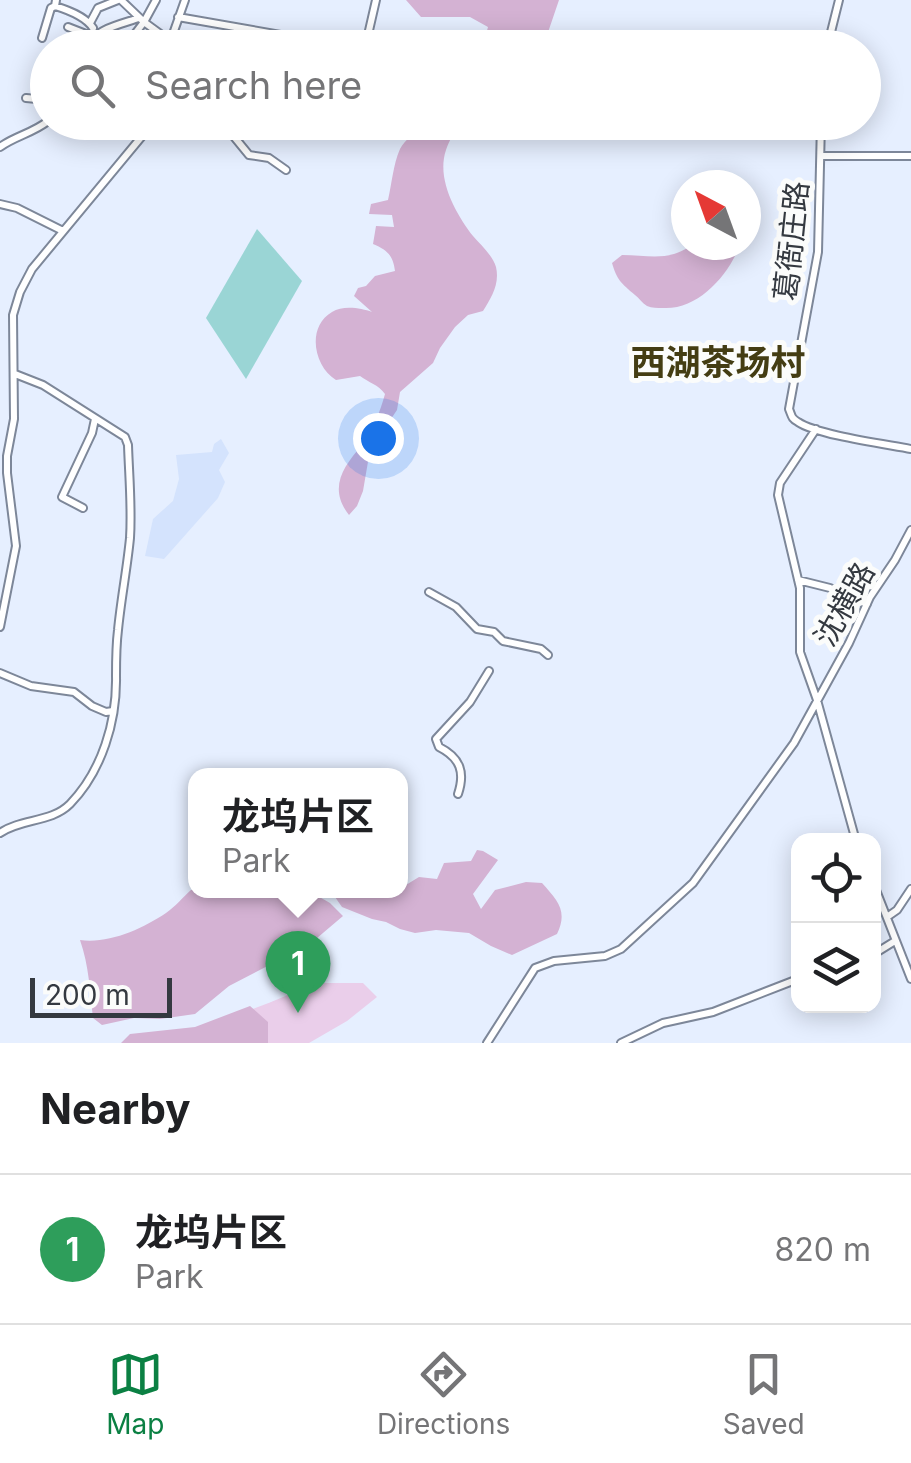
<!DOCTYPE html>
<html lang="en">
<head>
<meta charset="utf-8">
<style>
  :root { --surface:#fff; --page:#f2f2f2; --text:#202124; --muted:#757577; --line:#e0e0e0; --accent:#0b8043 }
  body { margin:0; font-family:Inter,"Noto Sans SC",sans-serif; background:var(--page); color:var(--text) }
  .controls { position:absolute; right:30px; bottom:30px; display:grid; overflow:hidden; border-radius:20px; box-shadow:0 5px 25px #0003 }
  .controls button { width:90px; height:90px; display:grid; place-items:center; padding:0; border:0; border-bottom:2px solid var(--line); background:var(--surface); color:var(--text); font:50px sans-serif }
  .compass { position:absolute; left:671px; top:170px; width:90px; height:90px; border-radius:50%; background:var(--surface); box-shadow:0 5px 25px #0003; rotate:319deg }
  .scale { position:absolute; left:30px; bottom:25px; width:142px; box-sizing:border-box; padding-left:10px; border:5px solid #343940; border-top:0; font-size:28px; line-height:35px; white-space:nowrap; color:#343940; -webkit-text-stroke:8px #fbfcfb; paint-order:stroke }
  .you { position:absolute; left:378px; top:438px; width:35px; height:35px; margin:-25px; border:8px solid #fff; border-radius:50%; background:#1a73e8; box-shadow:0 0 0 15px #1a73e833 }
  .badge { display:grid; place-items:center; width:65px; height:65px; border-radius:50%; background:var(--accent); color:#fff; font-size:32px; font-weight:700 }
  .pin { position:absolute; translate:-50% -82px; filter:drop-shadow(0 2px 5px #0008) }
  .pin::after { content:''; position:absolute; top:52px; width:35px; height:30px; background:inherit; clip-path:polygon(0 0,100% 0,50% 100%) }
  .popup { position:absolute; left:188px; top:768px; width:220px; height:130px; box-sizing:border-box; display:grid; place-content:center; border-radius:20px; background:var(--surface); filter:drop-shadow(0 2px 8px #0005); font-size:32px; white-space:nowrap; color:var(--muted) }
  .popup b { font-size:38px; color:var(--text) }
  .popup::after { content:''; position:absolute; left:50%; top:100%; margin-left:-20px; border:20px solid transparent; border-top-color:var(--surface) }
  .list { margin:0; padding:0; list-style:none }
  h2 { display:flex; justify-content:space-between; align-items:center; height:130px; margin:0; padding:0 40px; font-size:42px }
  h2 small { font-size:32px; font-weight:400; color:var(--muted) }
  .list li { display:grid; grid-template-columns:65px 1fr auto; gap:30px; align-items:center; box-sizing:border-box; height:150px; padding:0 40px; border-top:2px solid var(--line) }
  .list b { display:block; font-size:38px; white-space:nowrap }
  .list p { margin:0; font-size:32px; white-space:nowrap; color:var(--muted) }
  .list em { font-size:32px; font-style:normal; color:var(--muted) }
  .icon { flex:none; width:55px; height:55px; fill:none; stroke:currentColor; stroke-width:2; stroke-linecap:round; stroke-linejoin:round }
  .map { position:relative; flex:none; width:911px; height:1043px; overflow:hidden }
  .search { position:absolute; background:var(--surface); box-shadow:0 5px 25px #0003; left:30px; right:30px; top:30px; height:110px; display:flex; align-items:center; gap:25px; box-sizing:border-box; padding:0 35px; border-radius:55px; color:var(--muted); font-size:38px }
  .sheet { height:280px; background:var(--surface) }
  nav { display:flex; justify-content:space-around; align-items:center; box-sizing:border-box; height:140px; border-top:2px solid var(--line); background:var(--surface); font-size:28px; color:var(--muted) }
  nav a { display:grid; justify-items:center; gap:5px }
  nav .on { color:var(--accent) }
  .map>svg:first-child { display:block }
  .built { fill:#d4e3fd }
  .green { fill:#eaceea }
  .forest { fill:#d4b2d3 }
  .water { fill:#9ad5d5 }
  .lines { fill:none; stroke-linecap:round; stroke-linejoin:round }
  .minor-casing { stroke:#7d8799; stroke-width:10 }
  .minor { stroke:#fff; stroke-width:6 }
  .labels { text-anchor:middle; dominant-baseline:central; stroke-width:10; stroke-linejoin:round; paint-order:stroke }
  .street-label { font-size:30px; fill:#343940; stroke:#fbfcfb }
  .quarter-label { font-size:35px; font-weight:bold; fill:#443d13; stroke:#fbfcfb }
</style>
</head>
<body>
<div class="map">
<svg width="911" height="1043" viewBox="0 0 911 1043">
  <rect width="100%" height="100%" fill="#e6efff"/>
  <!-- built -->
  <path class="built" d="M 221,439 L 229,453 L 219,470 L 225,482 L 218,498 L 164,559 L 145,556 L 153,519 L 173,501 L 179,479 L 176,455 L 212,452 L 214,444 Z"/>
  <!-- green -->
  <path class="green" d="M 314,983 L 363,983 L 377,997 L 347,1021 L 309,1043 L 161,1043 C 212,1023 265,1007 314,983 Z"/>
  <!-- forest -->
  <path class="forest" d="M 406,0 L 559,0 L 543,47 L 482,48 L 488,27 L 470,17 L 421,17 Z
    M 420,123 L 460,123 C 455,131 449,141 446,150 C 436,179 456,214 473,236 C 481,245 493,256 496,267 C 500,284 491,298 483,311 L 468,315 L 455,327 L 440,348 L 433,363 L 400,392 L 397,410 L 370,450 L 363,491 L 357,506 L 349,515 C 328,488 343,467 362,445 C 373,430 380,412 385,394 C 378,384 369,383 360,376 L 336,380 C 314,367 306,327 332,312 C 343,305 361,308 372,312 L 354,296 L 358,288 L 366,286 L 375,276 L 395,271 C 393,255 387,250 373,244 L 376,226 L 394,227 L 392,215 L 369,214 L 371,204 L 388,200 C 392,183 393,165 400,149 C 405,139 416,134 420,123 Z
    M 692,245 L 740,245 C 728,276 698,310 663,308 C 657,308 652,308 647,306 C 642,303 639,298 635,295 C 621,283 617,280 612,263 L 622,255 C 649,255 668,262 692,245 Z
    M 477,850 L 483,851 L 498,860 L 473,894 L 481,909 L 495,890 L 526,882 L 542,883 C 558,901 568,911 557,934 L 512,955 L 491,946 L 469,933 L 436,930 L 415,933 L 400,929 L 386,922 L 372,919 L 342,907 L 335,897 L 360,890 L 379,897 L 400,890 L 401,888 L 419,877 L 437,879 L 444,863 L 471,861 Z
    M 191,890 L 246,891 L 255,897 L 274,891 L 290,892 L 309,891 L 330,903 L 343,916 L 310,944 L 229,986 L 195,1014 L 160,1019 L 134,1018 L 102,1025 L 93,1018 C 90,991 89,966 80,940 C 109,944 142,929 166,913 C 175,907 183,897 191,890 Z
    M 250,1006 L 268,1022 L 268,1043 L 121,1043 L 130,1034 L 195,1027 Z"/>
  <!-- water -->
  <path class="water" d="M 257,229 L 302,281 L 246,379 L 206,318 Z"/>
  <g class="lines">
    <defs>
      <path id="minor" d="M 121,0 L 144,22 L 170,41
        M 55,6 C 68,10 85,16 93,28
        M 178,17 L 355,48
        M 90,23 L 98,8 L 118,0
        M 68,27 L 91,36
        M 42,38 L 51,8 L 55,6 L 56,0
        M 83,48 C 96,29 118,25 139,18
        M 124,48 L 144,22 L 156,0
        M 168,48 L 185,0
        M 365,48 L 376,0
        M 827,48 L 839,0
        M 26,98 L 48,100
        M 222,122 L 249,155 L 269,158 L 286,170
        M 821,122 L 818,252 L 789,409 C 792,416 791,418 798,422 C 817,435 885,444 911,449
        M 0,147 C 15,136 33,133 48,121
        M 821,156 L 911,156
        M 0,204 L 17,208 L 63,231
        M 816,429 L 780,483 L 778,495 L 800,588 L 800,652 L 817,700 L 856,841
        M 83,508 L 62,497 L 92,433 L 95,419
        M 798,580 L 830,588 L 867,604
        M 429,592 L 456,607 L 477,629 L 494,632 L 503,641 L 541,649 L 548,655
        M 0,627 L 16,546 L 7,473 L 7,456 L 14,419 L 13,315 L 20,292 L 32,269 L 143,135 L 150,122
        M 0,673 L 31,686 L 74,692 L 92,706 L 106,712 L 113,711
        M 458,794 C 465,773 461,758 439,747 L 436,739 L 470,702 L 489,671
        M 0,833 C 22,818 51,823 70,804 C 102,771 117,721 116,676 C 116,660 116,646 118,630 C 121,599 127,569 130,538 C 132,507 129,476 128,445 L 125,437 L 43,385 L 15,374
        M 874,885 L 911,979
        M 887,917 L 897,910 L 911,889
        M 874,954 L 895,941
        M 487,1043 L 535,968 L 554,961 L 605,956 L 621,949 L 693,883 L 794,743 L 849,643 L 870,597 L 895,560 L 911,530
        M 621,1043 L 663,1023 L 713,1012 L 798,979"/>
    </defs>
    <!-- minor casing -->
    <use href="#minor" class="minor-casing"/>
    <!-- minor -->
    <use href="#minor" class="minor"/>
  </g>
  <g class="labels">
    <!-- street labels -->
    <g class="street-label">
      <text transform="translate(791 241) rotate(-84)">葛衙庄路</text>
      <text transform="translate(844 604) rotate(-61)">沈横路</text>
    </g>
    <!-- quarter labels -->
    <g class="quarter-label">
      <text x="718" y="362">西湖茶场村</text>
    </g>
  </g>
</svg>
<div class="controls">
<button><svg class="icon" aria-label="locate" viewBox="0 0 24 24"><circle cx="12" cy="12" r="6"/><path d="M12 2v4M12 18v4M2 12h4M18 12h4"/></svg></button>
<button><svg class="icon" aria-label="layers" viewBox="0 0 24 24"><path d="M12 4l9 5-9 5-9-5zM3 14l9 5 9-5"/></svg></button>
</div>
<svg class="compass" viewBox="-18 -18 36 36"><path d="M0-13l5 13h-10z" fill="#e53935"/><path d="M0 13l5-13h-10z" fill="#757577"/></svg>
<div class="scale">200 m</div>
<div class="you"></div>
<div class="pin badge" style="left:298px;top:1013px;background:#2e9e5b">1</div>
<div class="popup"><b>龙坞片区</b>Park</div>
<div class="search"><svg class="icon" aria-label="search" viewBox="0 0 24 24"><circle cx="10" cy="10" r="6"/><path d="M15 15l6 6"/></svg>Search here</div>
</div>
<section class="sheet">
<h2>Nearby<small></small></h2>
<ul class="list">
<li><span class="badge" style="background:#2e9e5b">1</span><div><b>龙坞片区</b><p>Park</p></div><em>820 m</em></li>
</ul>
</section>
<nav>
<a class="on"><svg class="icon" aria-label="map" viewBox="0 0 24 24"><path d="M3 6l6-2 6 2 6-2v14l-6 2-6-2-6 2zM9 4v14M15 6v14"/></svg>Map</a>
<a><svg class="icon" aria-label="directions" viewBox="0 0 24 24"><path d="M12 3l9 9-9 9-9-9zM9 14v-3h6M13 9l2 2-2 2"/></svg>Directions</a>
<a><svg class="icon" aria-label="saved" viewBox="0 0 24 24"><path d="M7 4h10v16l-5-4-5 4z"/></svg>Saved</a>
</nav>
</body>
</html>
